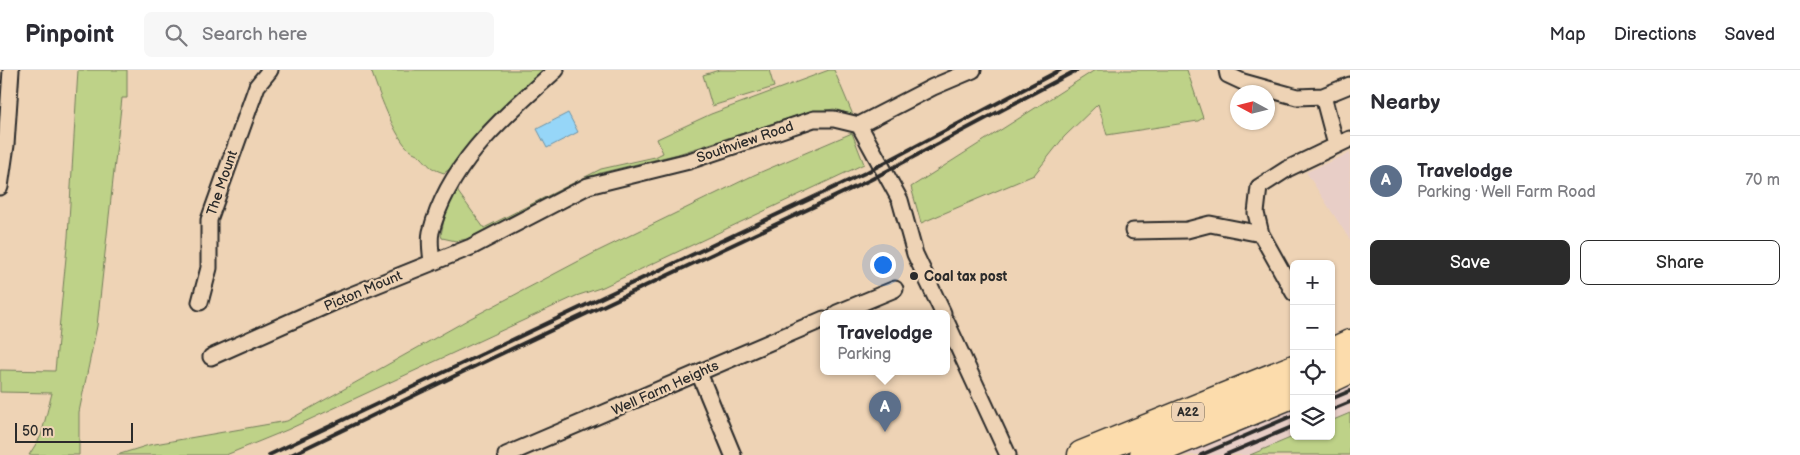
<!DOCTYPE html>
<html lang="en">
<head>
<meta charset="utf-8">
<style>
  :root { --surface:#fff; --page:#f7f7f7; --text:#2b2b33; --muted:#7c7c81; --line:#e1e1e2; --accent:#2b2b2b }
  body { margin:0; font-family:"Balsamiq Sans",sans-serif; background:var(--page); color:var(--text) }
  .controls { position:absolute; right:15px; bottom:15px; display:grid; overflow:hidden; border-radius:8px; box-shadow:0 1px 4px #0004 }
  .controls button { width:45px; height:45px; display:grid; place-items:center; padding:0; border:0; border-bottom:1px solid var(--line); background:var(--surface); color:var(--text); font:25px sans-serif }
  .compass { position:absolute; left:1230px; top:15px; width:45px; height:45px; border-radius:50%; background:var(--surface); box-shadow:0 1px 4px #0004; rotate:277deg }
  .scale { position:absolute; left:15px; bottom:12px; width:118px; box-sizing:border-box; padding-left:5px; border:2px solid #2b2b2b; border-top:0; font-size:14px; line-height:18px; white-space:nowrap; color:#2b2b2b; -webkit-text-stroke:4px #eed3b5; paint-order:stroke }
  .you { position:absolute; left:882px; top:194px; width:18px; height:18px; margin:-12px; border:4px solid #fff; border-radius:50%; background:#1a73e8; box-shadow:0 0 0 8px #1a73e833 }
  .badge { display:grid; place-items:center; width:32px; height:32px; border-radius:50%; background:var(--accent); color:#fff; font-size:16px; font-weight:700 }
  .pin { position:absolute; translate:-50% -41px; filter:drop-shadow(0 1px 2px #0008) }
  .pin::after { content:''; position:absolute; top:26px; width:18px; height:15px; background:inherit; clip-path:polygon(0 0,100% 0,50% 100%) }
  .popup { position:absolute; left:820px; top:240px; width:130px; height:65px; box-sizing:border-box; display:grid; place-content:center; border-radius:8px; background:var(--surface); filter:drop-shadow(0 1px 4px #0005); font-size:16px; white-space:nowrap; color:var(--muted) }
  .popup b { font-size:19px; color:var(--text) }
  .popup::after { content:''; position:absolute; left:50%; top:100%; margin-left:-10px; border:10px solid transparent; border-top-color:var(--surface) }
  .list { margin:0; padding:0; list-style:none }
  h2 { display:flex; justify-content:space-between; align-items:center; height:65px; margin:0; padding:0 20px; font-size:21px }
  h2 small { font-size:16px; font-weight:400; color:var(--muted) }
  .list li { display:grid; grid-template-columns:32px 1fr auto; gap:15px; align-items:center; box-sizing:border-box; height:90px; padding:0 20px; border-top:1px solid var(--line) }
  .list b { display:block; font-size:19px; white-space:nowrap }
  .list p { margin:0; font-size:16px; white-space:nowrap; color:var(--muted) }
  .list em { font-size:16px; font-style:normal; color:var(--muted) }
  .actions { display:flex; gap:10px; padding:15px 20px }
  .actions a { flex:1; padding:11px 0; border:1px solid var(--accent); border-radius:8px; text-align:center; font-size:18px; color:var(--accent) }
  .actions .main { background:var(--accent); color:#fff }
  .icon { flex:none; width:28px; height:28px; fill:none; stroke:currentColor; stroke-width:2; stroke-linecap:round; stroke-linejoin:round }
  .map { position:relative; flex:none; width:1350px; height:385px; overflow:hidden }
  header { display:flex; align-items:center; gap:30px; box-sizing:border-box; height:70px; padding:0 25px; background:var(--surface); border-bottom:1px solid var(--line) }
  header strong { font-size:24px }
  nav { display:flex; gap:28px; margin-inline-start:auto; font-size:18px }
  .search { width:350px; height:45px; background:var(--page); display:flex; align-items:center; gap:12px; box-sizing:border-box; padding:0 18px; border-radius:8px; color:var(--muted); font-size:19px }
  main { display:flex }
  aside { flex:1; background:var(--surface) }
  .map>svg:first-child { display:block }
  .built { fill:#e8cec7 }
  .green { fill:#bed288; stroke:#747e5a }
  .water { fill:#96d6f8; stroke:#6b92a6 }
  .lines { fill:none; stroke-linecap:round; stroke-linejoin:round }
  .street-casing { stroke:#2b2b2b; stroke-width:19 }
  .highway-casing { stroke:#2b2b2b; stroke-width:31 }
  .street { stroke:#eed3b5; stroke-width:15 }
  .highway { stroke:#fcdcac; stroke-width:28 }
  .rail { stroke:#2b2b2b; stroke-width:4 }
  .poi-dot { fill:#2b2b2b; stroke:#eed3b5; stroke-width:2 }
  .labels { text-anchor:middle; dominant-baseline:central; stroke-width:4.5; stroke-linejoin:round; paint-order:stroke }
  .shield { fill:#eed3b5; stroke:#665d54; stroke-width:1 }
  .shield-label { font-size:12px; font-weight:bold; fill:#2b2b2b }
  .street-label { font-size:14px; fill:#2b2b2b; stroke:#eed3b5 }
  .poi-label { font-size:14px; font-weight:bold; fill:#2b2b2b; stroke:#eed3b5; text-anchor:start }
</style>
</head>
<body>
<header>
<strong>Pinpoint</strong>
<div class="search"><svg class="icon" aria-label="search" viewBox="0 0 24 24"><circle cx="10" cy="10" r="6"/><path d="M15 15l6 6"/></svg>Search here</div>
<nav><a>Map</a><a>Directions</a><a>Saved</a></nav>
</header>
<main>
<div class="map">
<svg width="1350" height="385" viewBox="0 0 1350 385">
  <rect width="100%" height="100%" fill="#eed3b5"/>
  <filter id="ink" filterUnits="userSpaceOnUse"><feTurbulence type="fractalNoise" baseFrequency=".02" numOctaves="2"/><feDisplacementMap in="SourceGraphic" scale="10" xChannelSelector="R" yChannelSelector="G"/><feConvolveMatrix kernelMatrix="1 2 1 2 8 2 1 2 1" color-interpolation-filters="sRGB"/></filter>
  <g filter="url(#ink)">
    <!-- built -->
    <path class="built" d="M 1350,83 L 1350,170 L 1306,102 Z
      M 1350,310 L 1350,343 L 1331,351 L 1331,319 Z
      M 1294,335 L 1295,366 L 1250,385 L 1178,385 Z"/>
    <!-- green -->
    <path class="green" d="M 78,0 L 127,0 L 127,28 L 122,28 L 97,256 L 79,342 L 79,385 L 29,385 L 41,366 L 52,323 L 0,322 L 0,300 L 55,301 L 68,167 Z
      M 371,0 L 545,0 L 494,45 L 457,94 L 444,103 C 429,98 430,96 420,86 C 417,83 413,83 410,80 C 395,69 377,18 371,0 Z
      M 719,0 L 769,0 L 774,17 L 712,36 L 703,5 Z
      M 829,0 L 834,0 L 853,45 L 834,39 L 805,43 L 678,84 L 600,103 L 472,168 L 456,171 L 442,168 L 441,165 L 445,145 L 458,117 L 458,122 L 484,158 L 601,99 L 655,87 L 663,83 L 657,69 L 711,44 Z
      M 1095,0 L 1187,0 L 1203,48 L 1198,51 L 1107,65 L 1098,34 L 1064,67 L 1034,105 L 921,153 L 911,117 Z
      M 852,63 L 864,94 L 603,217 L 576,226 L 287,360 L 226,385 L 117,385 L 149,375 L 287,351 L 469,249 L 596,182 L 754,105 Z
      M 1350,343 L 1350,385 L 1250,385 L 1295,366 L 1331,366 L 1331,351 Z"/>
    <!-- water -->
    <path class="water" d="M 568,43 L 578,62 L 547,78 L 537,59 Z"/>
    <g class="lines">
      <defs>
        <path id="street" d="M 1227,0 L 1228,5 L 1243,12 L 1297,27 L 1323,26
          M 859,55 L 900,130 L 915,184 L 943,243
          M 1336,75 L 1323,26 L 1350,15
          M 0,117 L 6,75 L 11,0
          M 1133,161 L 1187,160 L 1210,154 L 1261,164
          M 432,192 C 431,183 429,171 431,162 C 449,92 505,46 556,0
          M 1294,223 L 1261,164 L 1256,143 L 1259,117 L 1287,99 L 1350,69
          M 200,232 L 209,198 L 209,150 L 257,16 L 270,0
          M 837,243 L 895,219
          M 946,251 L 1008,385
          M 211,287 L 339,230 L 471,177 L 588,116 L 689,91 L 814,49 L 834,49 L 859,55 L 933,17 L 973,0
          M 699,303 L 733,385
          M 506,385 L 824,249"/>
        <path id="highway" d="M 1331,283 L 1350,274
          M 1331,308 L 1350,299
          M 1082,385 L 1294,299
          M 1144,385 L 1294,323"/>
      </defs>
      <!-- street casing -->
      <use href="#street" class="street-casing"/>
      <!-- highway casing -->
      <use href="#highway" class="highway-casing"/>
      <!-- street -->
      <use href="#street" class="street"/>
      <!-- highway -->
      <use href="#highway" class="highway"/>
      <!-- rail -->
      <path class="rail" d="M 1331,329 L 1350,321
        M 1331,340 L 1350,332
        M 269,385 L 867,102 L 1060,0
        M 291,385 L 469,299 L 870,110 L 1077,0
        M 1201,385 L 1294,345
        M 1225,385 L 1294,356"/>
    </g>
  </g>
  <!-- markers -->
  <circle class="poi-dot" cx="914" cy="206" r="5"/>
  <g class="labels">
    <!-- shield labels -->
    <rect class="shield" x="1172" y="332.5" width="32" height="19" rx="4"/>
    <g class="shield-label">
      <text x="1188" y="342">A22</text>
    </g>
    <!-- street labels -->
    <g class="street-label">
      <text transform="translate(745 72) rotate(-19)">Southview Road</text>
      <text transform="translate(222 113) rotate(-71)">The Mount</text>
      <text transform="translate(363 221) rotate(-23)">Picton Mount</text>
      <text transform="translate(665 318) rotate(-24)">Well Farm Heights</text>
    </g>
    <!-- poi labels -->
    <g class="poi-label">
      <text x="924" y="206">Coal tax post</text>
    </g>
  </g>
</svg>
<div class="controls">
<button>+</button>
<button>−</button>
<button><svg class="icon" aria-label="locate" viewBox="0 0 24 24"><circle cx="12" cy="12" r="6"/><path d="M12 2v4M12 18v4M2 12h4M18 12h4"/></svg></button>
<button><svg class="icon" aria-label="layers" viewBox="0 0 24 24"><path d="M12 4l9 5-9 5-9-5zM3 14l9 5 9-5"/></svg></button>
</div>
<svg class="compass" viewBox="-18 -18 36 36"><path d="M0-13l5 13h-10z" fill="#e53935"/><path d="M0 13l5-13h-10z" fill="#7c7c81"/></svg>
<div class="scale">50 m</div>
<div class="you"></div>
<div class="pin badge" style="left:885px;top:362px;background:#5c6f8a">A</div>
<div class="popup"><b>Travelodge</b>Parking</div>
</div>
<aside>
<h2>Nearby<small></small></h2>
<ul class="list">
<li><span class="badge" style="background:#5c6f8a">A</span><div><b>Travelodge</b><p>Parking · Well Farm Road</p></div><em>70 m</em></li>
</ul>
<div class="actions"><a class="main">Save</a><a>Share</a></div>
</aside>
</main>
</body>
</html>
